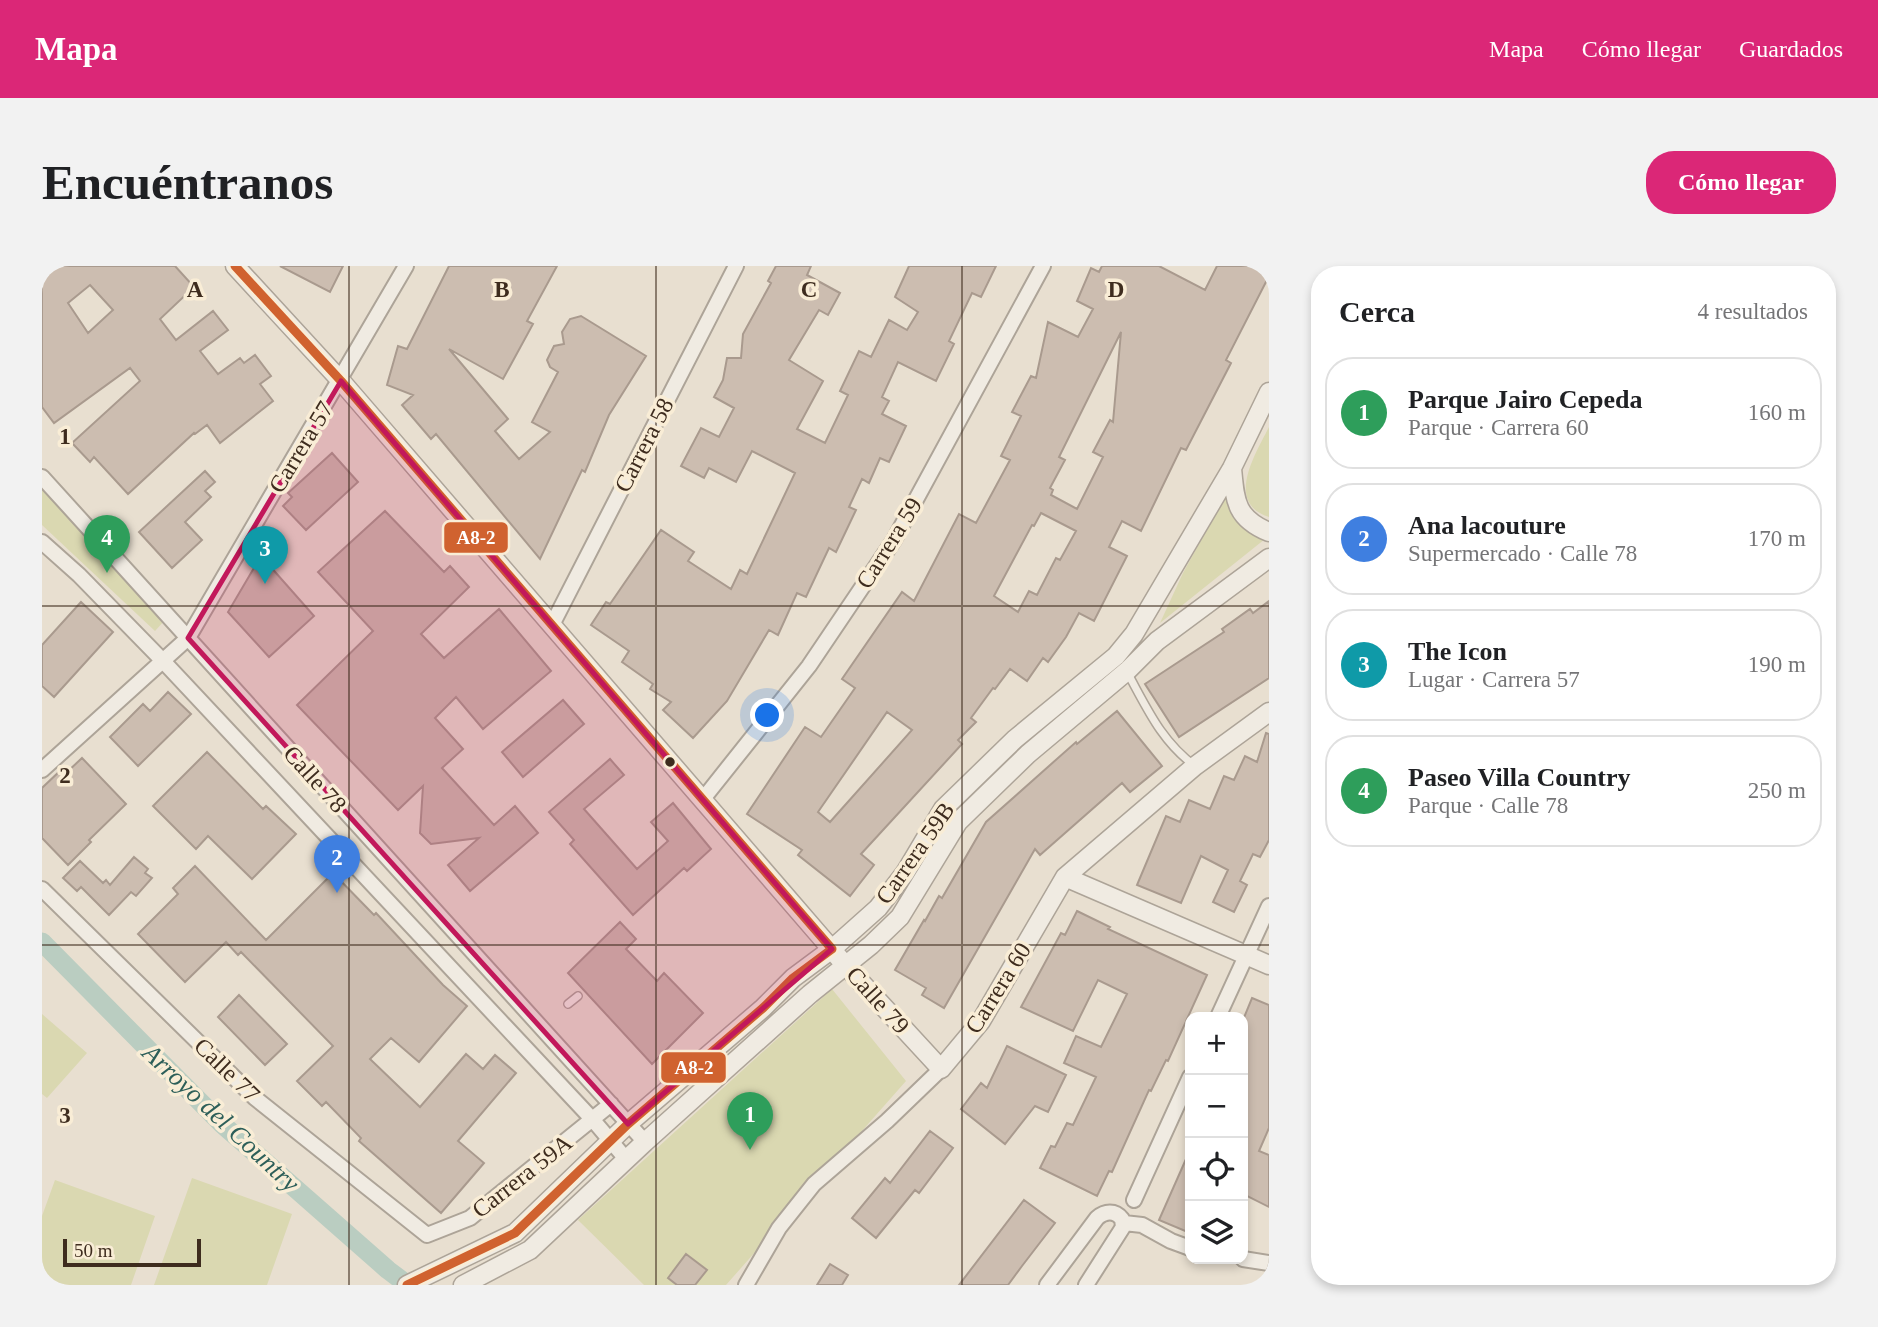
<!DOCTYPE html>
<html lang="es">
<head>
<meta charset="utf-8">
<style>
  :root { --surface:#fff; --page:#f2f2f2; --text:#202124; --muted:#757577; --line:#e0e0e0; --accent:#db2777 }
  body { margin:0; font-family:"Times New Roman",serif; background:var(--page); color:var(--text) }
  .controls { position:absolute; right:21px; bottom:21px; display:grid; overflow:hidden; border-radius:14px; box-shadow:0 4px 10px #0003 }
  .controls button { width:63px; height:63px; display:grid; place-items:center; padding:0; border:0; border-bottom:2px solid var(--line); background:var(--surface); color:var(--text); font:35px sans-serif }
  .scale { position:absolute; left:21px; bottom:18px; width:138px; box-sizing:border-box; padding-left:7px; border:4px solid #3e2c1e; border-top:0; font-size:19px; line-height:24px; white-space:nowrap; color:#3e2c1e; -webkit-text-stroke:5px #f9edd6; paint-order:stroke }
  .you { position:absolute; left:726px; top:450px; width:24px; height:24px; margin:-18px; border:5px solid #fff; border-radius:50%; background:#1a73e8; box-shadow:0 0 0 10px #1a73e833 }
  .badge { display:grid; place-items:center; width:46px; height:46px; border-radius:50%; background:var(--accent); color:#fff; font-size:23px; font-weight:700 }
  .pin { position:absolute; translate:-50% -58px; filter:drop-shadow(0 2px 4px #0008) }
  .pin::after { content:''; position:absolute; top:37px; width:24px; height:21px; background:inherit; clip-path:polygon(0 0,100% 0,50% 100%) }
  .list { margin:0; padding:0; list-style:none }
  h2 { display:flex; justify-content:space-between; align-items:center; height:91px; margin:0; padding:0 28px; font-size:30px }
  h2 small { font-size:23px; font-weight:400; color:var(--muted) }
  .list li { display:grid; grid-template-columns:46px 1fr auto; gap:21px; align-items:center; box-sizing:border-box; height:112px; margin:0 14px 14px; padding:0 14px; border:2px solid var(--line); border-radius:28px }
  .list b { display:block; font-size:26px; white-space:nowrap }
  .list p { margin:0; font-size:23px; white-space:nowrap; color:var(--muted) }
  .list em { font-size:23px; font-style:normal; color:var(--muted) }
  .icon { flex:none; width:38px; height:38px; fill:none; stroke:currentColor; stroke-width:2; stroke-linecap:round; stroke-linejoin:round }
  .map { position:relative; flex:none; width:1227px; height:1019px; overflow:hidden; border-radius:28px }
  header { display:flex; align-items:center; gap:42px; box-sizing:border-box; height:98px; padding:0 35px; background:var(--accent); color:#fff }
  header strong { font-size:33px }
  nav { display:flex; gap:38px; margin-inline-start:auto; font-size:24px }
  .intro { display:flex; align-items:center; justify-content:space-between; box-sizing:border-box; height:168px; padding:0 42px }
  h1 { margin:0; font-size:49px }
  .button { padding:18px 32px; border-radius:28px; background:var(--accent); color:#fff; font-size:24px; font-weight:700 }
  main { display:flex; gap:42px; padding:0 42px }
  aside { flex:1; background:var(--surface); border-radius:28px; box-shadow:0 4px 10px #0003 }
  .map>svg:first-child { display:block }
  .green { fill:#dad8b1 }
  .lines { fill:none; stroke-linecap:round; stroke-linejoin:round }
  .canal { stroke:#bacdc1; stroke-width:19 }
  .building { fill:#ccbdb0; stroke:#a99a8e; stroke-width:2; fill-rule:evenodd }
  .service-casing { stroke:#ada498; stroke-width:10 }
  .minor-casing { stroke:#ada498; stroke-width:18 }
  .tertiary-casing { stroke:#ada498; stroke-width:21 }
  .service { stroke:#f0ebe2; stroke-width:7 }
  .minor { stroke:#f0ebe2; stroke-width:14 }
  .tertiary { stroke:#f0ebe2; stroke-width:18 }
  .bus-1-casing { stroke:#f9edd6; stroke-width:14 }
  .bus-1 { stroke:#d0622f; stroke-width:9 }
  .marked { fill:#c2185b; fill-opacity:0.2; stroke:#c2185b; stroke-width:5; stroke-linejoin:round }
  .grid { fill:none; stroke:#3e2c1e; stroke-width:2; stroke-opacity:0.55 }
  .bus-dot { fill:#3e2c1e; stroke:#f9edd6; stroke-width:2.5 }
  .labels { text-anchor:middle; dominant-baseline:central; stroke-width:7; stroke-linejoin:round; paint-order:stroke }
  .street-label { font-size:24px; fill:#3e2c1e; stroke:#f9edd6 }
  .water-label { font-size:26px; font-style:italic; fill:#2d5f59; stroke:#f9edd6 }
  .grid-label { font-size:23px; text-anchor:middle; font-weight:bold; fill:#3e2c1e; stroke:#f9edd6; stroke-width:7; stroke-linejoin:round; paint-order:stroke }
  .line-badge { stroke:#f9edd6; stroke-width:2.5 }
  .badge-label { font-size:19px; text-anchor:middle; font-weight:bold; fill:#fff }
</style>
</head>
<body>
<header>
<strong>Mapa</strong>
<nav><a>Mapa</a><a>Cómo llegar</a><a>Guardados</a></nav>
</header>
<div class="intro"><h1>Encuéntranos</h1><a class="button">Cómo llegar</a></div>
<main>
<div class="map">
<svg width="1227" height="1019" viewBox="0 0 1227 1019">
  <rect width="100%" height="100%" fill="#e8dfd0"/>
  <!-- green -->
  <path class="green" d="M 1227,161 L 1227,251 C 1182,237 1214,187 1227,161 Z
    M 0,221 L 123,354 L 113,365 L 0,259 Z
    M 1185,227 L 1198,259 L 1223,273 L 1118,357 L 1141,307 Z
    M 790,723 L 864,815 L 684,1019 L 602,1019 L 536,954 Z
    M 0,748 L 45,787 L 5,832 L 0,828 Z
    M 150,912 L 250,948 L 225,1019 L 112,1019 Z
    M 13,914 L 113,950 L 89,1019 L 0,1019 L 0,950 Z"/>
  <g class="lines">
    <!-- canal -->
    <path class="canal" d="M 0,676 L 180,858 L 346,1004 L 366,1019"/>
  </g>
  <!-- building -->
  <path class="building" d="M 0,0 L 133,0 L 152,21 L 118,53 L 134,74 L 171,45 L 186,64 L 158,85 L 176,108 L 198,92 L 202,97 L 213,89 L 229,110 L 218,118 L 231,135 L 178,177 L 165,159 L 153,168 L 152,167 L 86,228 L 52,191 L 48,196 L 30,177 L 98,115 L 88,102 L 12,157 L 0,141 ZM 48,19 L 71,44 L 46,67 L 26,37 Z
    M 238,0 L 301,0 L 288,26 Z
    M 407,0 L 515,0 L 485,55 L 491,58 L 461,113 L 407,83 L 466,153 L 453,165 L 477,193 L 508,166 L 490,156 L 516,106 L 508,101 L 505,94 L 512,80 L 522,78 L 520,66 L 528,53 L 539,50 L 604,90 L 567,149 L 543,206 L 540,204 L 498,293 L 394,168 L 389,173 L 360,139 L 371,129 L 345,119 L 356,80 L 365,83 Z
    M 734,0 L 769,0 L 765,9 L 798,27 L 786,49 L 777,44 L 747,94 L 781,115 L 755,163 L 783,177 L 806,129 L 798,125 L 817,85 L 829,91 L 847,54 L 865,64 L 876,46 L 853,31 L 867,0 L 954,0 L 939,31 L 930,27 L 907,75 L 912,78 L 894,115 L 856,96 L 840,131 L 847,135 L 840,148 L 864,160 L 847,196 L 838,192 L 827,217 L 820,213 L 807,241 L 814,244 L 794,286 L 787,282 L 764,331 L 755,327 L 736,369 L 727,364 L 685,435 L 651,472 L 621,444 L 629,436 L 608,423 L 611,418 L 580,396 L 587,385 L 549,359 L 564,336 L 568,338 L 619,264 L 652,286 L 646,295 L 689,323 L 698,304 L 705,308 L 753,207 L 710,185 L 694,216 L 667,202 L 662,212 L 639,200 L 659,162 L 677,171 L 692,142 L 672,131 L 681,114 L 685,92 L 699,92 L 701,68 L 729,17 L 726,15 Z
    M 1060,0 L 1117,0 L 1163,24 L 1175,0 L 1227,0 L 1227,10 L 1184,94 L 1189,97 L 1144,184 L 1139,182 L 1099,265 L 1080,255 L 1067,281 L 1085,290 L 1052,355 L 1037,347 L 1024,371 L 1006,396 L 1001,392 L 985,415 L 968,403 L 953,423 L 951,422 L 929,452 L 934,456 L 916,474 L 920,478 L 819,588 L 832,599 L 808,630 L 756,589 L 760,584 L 705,548 L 763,461 L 779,471 L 813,422 L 800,413 L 860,326 L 872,335 L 917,248 L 934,257 L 968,194 L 959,190 L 979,150 L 970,146 L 989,110 L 994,112 L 1006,56 L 1036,71 L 1051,43 L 1035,35 L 1049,2 L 1057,6 ZM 1079,66 L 1071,156 L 1068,154 L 1051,186 L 1061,191 L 1035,243 L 1009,229 L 1011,224 L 1008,222 L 1023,194 L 1017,191 ZM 999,247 L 1034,265 L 1018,294 L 1014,292 L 995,329 L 987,325 L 976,346 L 952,330 L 990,259 L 992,260 ZM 845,446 L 870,464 L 788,556 L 776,546 Z
    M 290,187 L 316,216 L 264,264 L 241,240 L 250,231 L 246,227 Z
    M 163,205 L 173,216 L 163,225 L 169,231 L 143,256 L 160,274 L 130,302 L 97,266 Z
    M 343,245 L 402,306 L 408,300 L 427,321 L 379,368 L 402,392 L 457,343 L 509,405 L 441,463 L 414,431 L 393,452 L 421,483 L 400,502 L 452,559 L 473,540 L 496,567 L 428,625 L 406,599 L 437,572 L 389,578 L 378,567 L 381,520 L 356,544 L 255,439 L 331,365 L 276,306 Z
    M 219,290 L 272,350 L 227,391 L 186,346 Z
    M 1227,335 L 1227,412 L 1137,471 L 1103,418 L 1182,366 L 1180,363 L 1208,343 L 1211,347 Z
    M 39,336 L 71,366 L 12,431 L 0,420 L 0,379 Z
    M 126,426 L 149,448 L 96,500 L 68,471 L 101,438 L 108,445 Z
    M 521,434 L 542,458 L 481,511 L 460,486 Z
    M 1075,445 L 1120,500 L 1088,526 L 1080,517 L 998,589 L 993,583 L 902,742 L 880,729 L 884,722 L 853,704 L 882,654 L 883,655 L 897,630 L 900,632 L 944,556 L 1034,476 L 1035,478 Z
    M 1224,467 L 1227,468 L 1227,574 L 1218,591 L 1211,588 L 1198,615 L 1205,619 L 1192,646 L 1171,636 L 1186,604 L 1159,590 L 1139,637 L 1095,619 L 1124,550 L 1138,556 L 1147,534 L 1168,543 L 1182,510 L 1192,514 L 1203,490 L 1215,496 Z
    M 165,486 L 221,543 L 224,540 L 254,568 L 210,613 L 166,570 L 154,583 L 111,540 Z
    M 40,492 L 84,538 L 47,574 L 49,576 L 26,599 L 0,572 L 0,522 L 20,503 L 24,507 Z
    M 568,493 L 582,509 L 542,543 L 595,603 L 626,575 L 609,556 L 631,537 L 669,583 L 645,605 L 642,602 L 591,649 L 528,578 L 532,574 L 507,546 Z
    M 92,591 L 106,603 L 103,607 L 110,612 L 94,630 L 89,626 L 67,649 L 39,621 L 35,625 L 21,612 L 38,595 L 61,617 L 64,614 L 68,619 Z
    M 153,600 L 224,674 L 291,607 L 332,649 L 334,647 L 401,719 L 425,740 L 377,796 L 349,772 L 328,793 L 378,841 L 424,788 L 441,803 L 453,789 L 474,807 L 416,875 L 442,897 L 399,947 L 317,875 L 319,872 L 284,836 L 280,840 L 255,815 L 291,780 L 199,686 L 196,689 L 184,676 L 143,716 L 96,668 L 136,628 L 131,622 Z
    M 1035,645 L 1068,661 L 1066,663 L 1165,709 L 1126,795 L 1124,794 L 1109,825 L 1107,824 L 1070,906 L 1067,905 L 1055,930 L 998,902 L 1009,880 L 1013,881 L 1025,857 L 1031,859 L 1054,811 L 1022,797 L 1034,770 L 1059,781 L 1085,728 L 1056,714 L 1031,765 L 979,741 L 1019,667 L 1023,669 Z
    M 578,656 L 594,673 L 584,683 L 615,715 L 622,707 L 661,747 L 610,798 L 526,707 Z
    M 197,729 L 245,778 L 223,799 L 176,751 Z
    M 1210,732 L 1227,739 L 1227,862 L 1217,885 L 1227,889 L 1227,941 L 1201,928 L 1201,754 Z
    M 965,780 L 1024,809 L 1006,846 L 993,840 L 963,878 L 919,843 L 939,817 L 945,822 Z
    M 888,865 L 911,882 L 877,927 L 873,924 L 834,972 L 810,952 L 843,912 L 848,917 Z
    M 1148,884 L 1148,967 L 1117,954 Z
    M 982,934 L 1013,957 L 980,1000 L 966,1019 L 917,1019 Z
    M 644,988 L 665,1004 L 653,1019 L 635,1019 L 626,1012 Z
    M 788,998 L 806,1009 L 800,1019 L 775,1019 Z"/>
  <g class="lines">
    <defs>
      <path id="service" d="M 1085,406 C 1105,442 1119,475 1153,500
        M 526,738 L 536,730"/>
      <path id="minor" d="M 0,211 L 603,876
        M 0,276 L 37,309 L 121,395 L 551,854 L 584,893
        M 510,359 L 694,0
        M 0,504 L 146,372 L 364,0
        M 661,533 L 767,400 L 852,274 L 1001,0
        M 0,623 L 213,832 L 385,969 L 428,952 L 569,838
        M 1176,751 L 1227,640
        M 1092,934 L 1148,811
        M 1082,957 L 1100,959 L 1129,975 L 1148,982
        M 1201,993 L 1227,997
        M 704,1019 L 737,962 L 772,918 L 845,855 L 899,803
        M 1005,1019 L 1055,952 C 1063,945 1073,944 1080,953 L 1081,961 L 1044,1019"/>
      <path id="tertiary" d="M 193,0 L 299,115 L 804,700 L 899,803 L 939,755 L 1023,611 L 1153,500 L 1227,446
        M 1190,202 C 1193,234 1193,252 1227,266
        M 1023,611 L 1227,699
        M 365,1019 L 473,967 L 586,858 L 721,742 L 751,712 L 790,683 L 836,642 L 863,607 L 901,543 L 973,473 L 1074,390 L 1092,368 L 1190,202 L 1227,126
        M 421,1019 L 488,984 L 603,876 L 768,728 L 829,679 L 858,651 L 916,556 L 986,488 L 1085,405 L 1115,375 L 1227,292"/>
    </defs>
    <!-- service casing -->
    <use href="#service" class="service-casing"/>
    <!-- minor casing -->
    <use href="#minor" class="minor-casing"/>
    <!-- tertiary casing -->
    <use href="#tertiary" class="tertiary-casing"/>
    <!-- service -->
    <use href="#service" class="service"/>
    <!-- minor -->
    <use href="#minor" class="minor"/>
    <!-- tertiary -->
    <use href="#tertiary" class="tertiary"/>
    <defs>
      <path id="bus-1" d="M 193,0 L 299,115 L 790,683 L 751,712 L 721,742 L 586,858 L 473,967 L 365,1019"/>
    </defs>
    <!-- bus-1 casing -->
    <use href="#bus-1" class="bus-1-casing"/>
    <!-- bus-1 -->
    <use href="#bus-1" class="bus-1"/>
  </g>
  <!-- marked area -->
  <path class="marked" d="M 299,115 L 790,683 L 586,858 L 146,372 Z"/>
  <!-- grid -->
  <path class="grid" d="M 307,0 L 307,1019M 614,0 L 614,1019M 920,0 L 920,1019M 0,340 L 1227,340M 0,679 L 1227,679"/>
  <!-- markers -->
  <circle class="bus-dot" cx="628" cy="496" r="6"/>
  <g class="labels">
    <!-- street labels -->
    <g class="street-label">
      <text transform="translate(602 179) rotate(-63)">Carrera 58</text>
      <text transform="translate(259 181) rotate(-59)">Carrera 57</text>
      <text transform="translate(847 277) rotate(-58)">Carrera 59</text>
      <text transform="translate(273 513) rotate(48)">Calle 78</text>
      <text transform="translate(873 587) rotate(-55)">Carrera 59B</text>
      <text transform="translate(956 722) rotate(-58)">Carrera 60</text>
      <text transform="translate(836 734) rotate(48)">Calle 79</text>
      <text transform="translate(185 804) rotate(44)">Calle 77</text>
      <text transform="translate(480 910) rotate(-38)">Carrera 59A</text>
    </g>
    <!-- water labels -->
    <g class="water-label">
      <text transform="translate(179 852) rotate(43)">Arroyo del Country</text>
    </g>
  </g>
  <g class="grid-label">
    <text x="153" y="31">A</text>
    <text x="460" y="31">B</text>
    <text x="767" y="31">C</text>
    <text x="1074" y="31">D</text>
    <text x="23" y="178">1</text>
    <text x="23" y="517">2</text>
    <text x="23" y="857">3</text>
  </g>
  <g class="line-badge">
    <rect x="401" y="255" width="66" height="33" rx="7" fill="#d0622f"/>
    <rect x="618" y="785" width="67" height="33" rx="7" fill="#d0622f"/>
  </g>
  <g class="badge-label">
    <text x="434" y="278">A8-2</text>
    <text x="652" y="808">A8-2</text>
  </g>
</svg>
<div class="controls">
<button>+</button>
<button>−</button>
<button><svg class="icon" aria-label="locate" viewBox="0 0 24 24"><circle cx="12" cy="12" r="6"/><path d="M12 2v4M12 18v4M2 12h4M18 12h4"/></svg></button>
<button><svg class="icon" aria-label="layers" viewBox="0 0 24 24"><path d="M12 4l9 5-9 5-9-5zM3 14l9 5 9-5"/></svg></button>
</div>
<div class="scale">50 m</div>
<div class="you"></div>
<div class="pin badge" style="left:708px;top:884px;background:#2e9e5b">1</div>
<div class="pin badge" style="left:295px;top:627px;background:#3f7fe0">2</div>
<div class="pin badge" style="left:223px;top:318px;background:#0f9aa8">3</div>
<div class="pin badge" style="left:65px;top:307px;background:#2e9e5b">4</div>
</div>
<aside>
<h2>Cerca<small>4 resultados</small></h2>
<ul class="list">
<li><span class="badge" style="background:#2e9e5b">1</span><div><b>Parque Jairo Cepeda</b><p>Parque · Carrera 60</p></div><em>160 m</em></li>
<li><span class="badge" style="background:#3f7fe0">2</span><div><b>Ana lacouture</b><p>Supermercado · Calle 78</p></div><em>170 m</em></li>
<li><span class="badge" style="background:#0f9aa8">3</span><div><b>The Icon</b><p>Lugar · Carrera 57</p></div><em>190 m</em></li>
<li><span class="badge" style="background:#2e9e5b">4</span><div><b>Paseo Villa Country</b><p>Parque · Calle 78</p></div><em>250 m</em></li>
</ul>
</aside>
</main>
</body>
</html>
